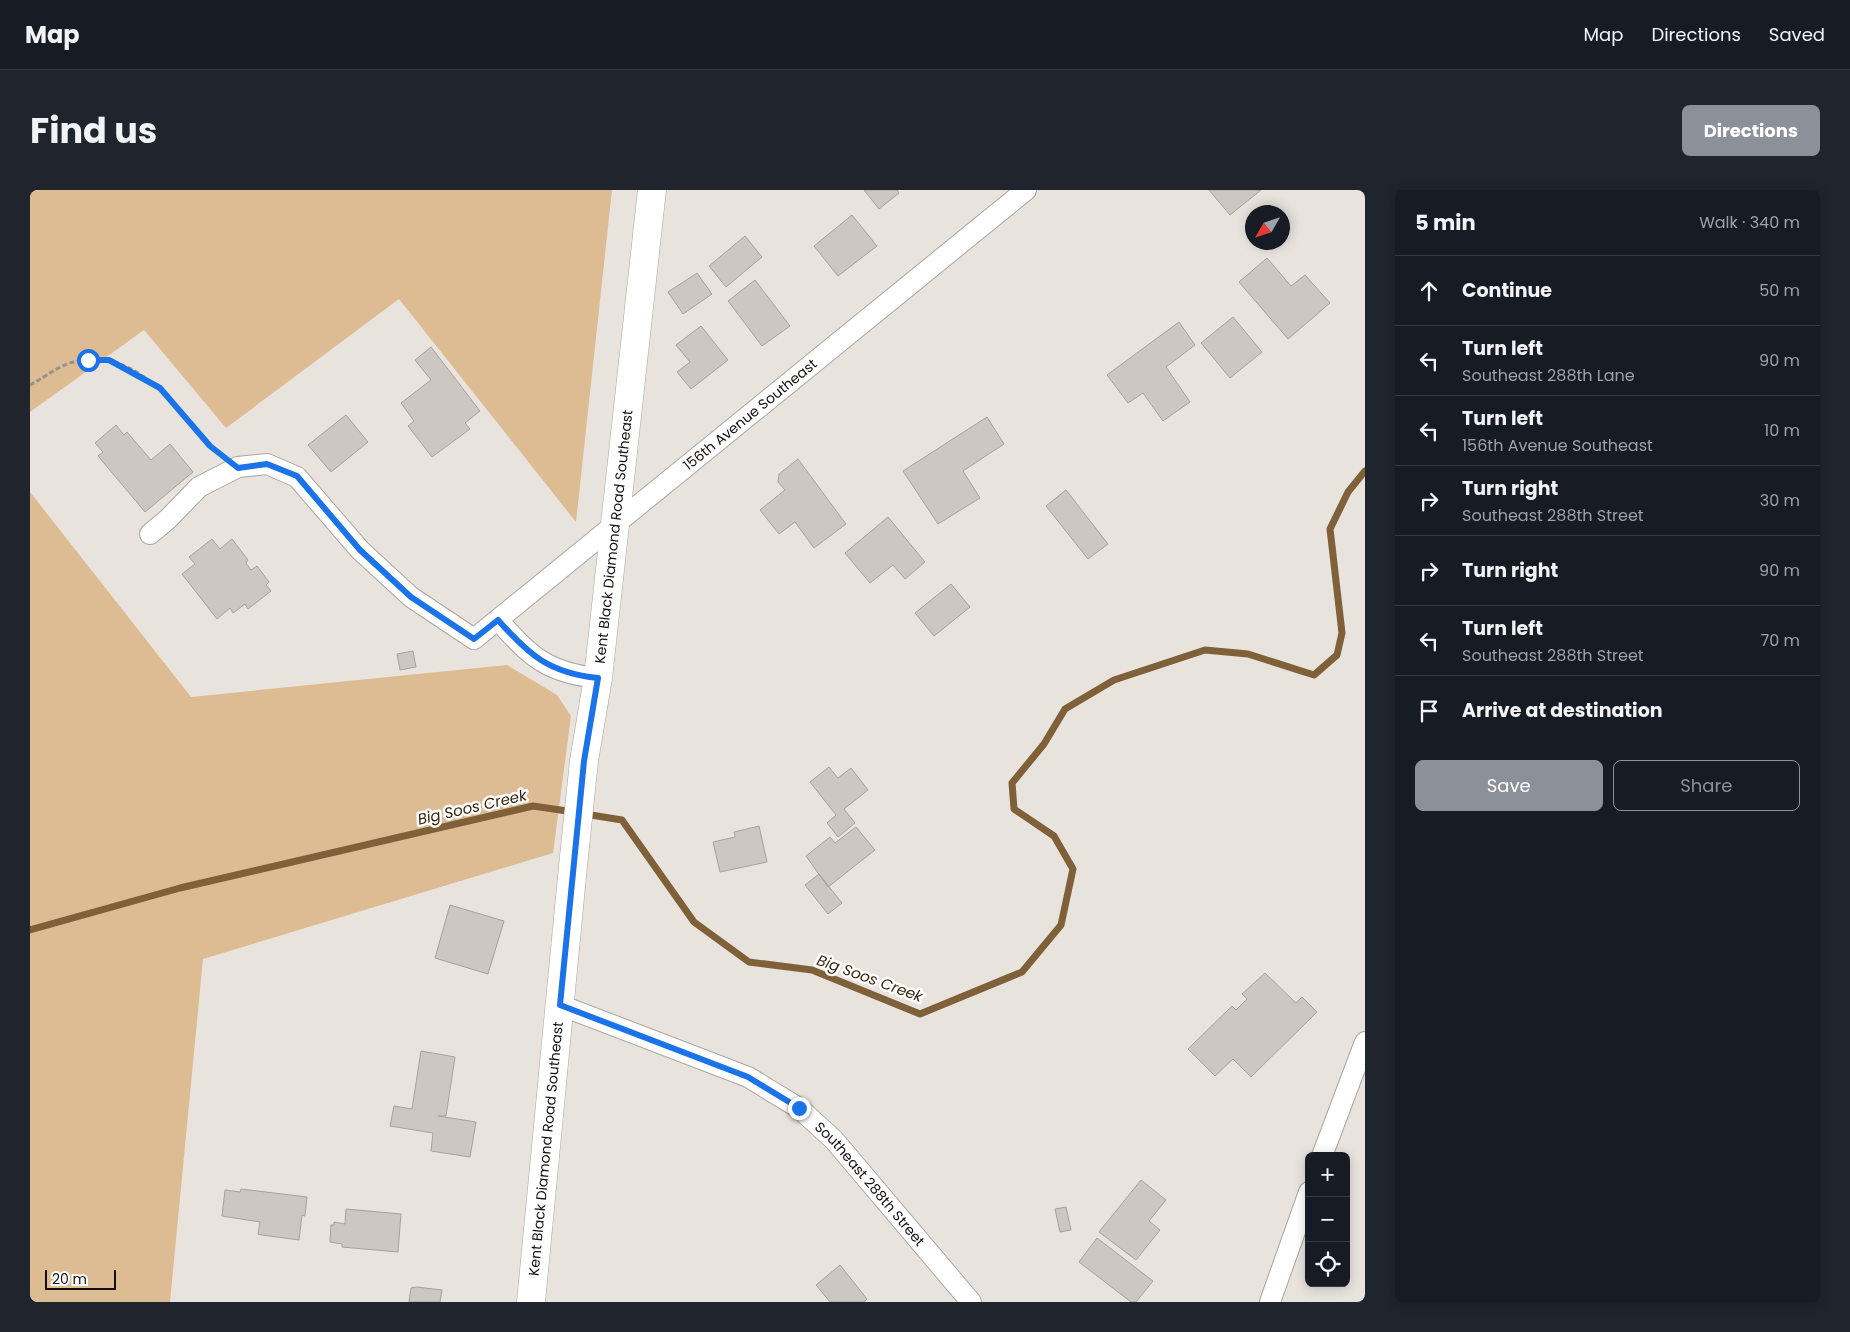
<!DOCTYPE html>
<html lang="en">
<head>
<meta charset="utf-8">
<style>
  :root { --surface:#171b24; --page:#20242c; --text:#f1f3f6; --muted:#9ea1a6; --line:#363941; --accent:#8c9099 }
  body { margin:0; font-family:Poppins,sans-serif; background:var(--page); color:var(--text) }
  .controls { position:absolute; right:15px; bottom:15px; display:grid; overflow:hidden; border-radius:8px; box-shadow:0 2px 12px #0003 }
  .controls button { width:45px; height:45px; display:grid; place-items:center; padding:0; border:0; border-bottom:1px solid var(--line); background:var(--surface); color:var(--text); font:25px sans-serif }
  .compass { position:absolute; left:1215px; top:15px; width:45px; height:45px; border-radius:50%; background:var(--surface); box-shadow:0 2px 12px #0003; rotate:231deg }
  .scale { position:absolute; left:15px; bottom:12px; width:71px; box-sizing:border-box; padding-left:5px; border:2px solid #12100e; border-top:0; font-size:14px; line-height:18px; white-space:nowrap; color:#12100e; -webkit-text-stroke:4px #fff; paint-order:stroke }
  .stop { position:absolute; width:15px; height:15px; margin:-11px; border:4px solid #1a73e8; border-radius:50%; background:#fff }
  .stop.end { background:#1a73e8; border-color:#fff; box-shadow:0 1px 5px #0008 }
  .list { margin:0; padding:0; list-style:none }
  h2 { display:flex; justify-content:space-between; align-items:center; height:65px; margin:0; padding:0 20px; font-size:21px }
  h2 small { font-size:16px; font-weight:400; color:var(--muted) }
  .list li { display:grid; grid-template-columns:32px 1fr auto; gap:15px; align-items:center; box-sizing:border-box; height:70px; padding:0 20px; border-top:1px solid var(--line) }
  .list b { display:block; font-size:19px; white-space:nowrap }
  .list p { margin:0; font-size:16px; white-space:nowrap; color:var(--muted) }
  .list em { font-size:16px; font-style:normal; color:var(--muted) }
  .actions { display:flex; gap:10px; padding:15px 20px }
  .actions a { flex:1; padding:11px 0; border:1px solid var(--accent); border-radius:8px; text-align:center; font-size:18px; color:var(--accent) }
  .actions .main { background:var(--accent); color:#fff }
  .icon { flex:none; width:28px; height:28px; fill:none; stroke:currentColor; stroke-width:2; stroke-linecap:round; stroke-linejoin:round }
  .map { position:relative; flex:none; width:1335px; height:1112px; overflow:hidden; border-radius:8px }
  header { display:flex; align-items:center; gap:30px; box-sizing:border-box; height:70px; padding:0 25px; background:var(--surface); border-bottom:1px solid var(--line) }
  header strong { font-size:24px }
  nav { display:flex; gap:28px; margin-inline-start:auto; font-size:18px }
  .intro { display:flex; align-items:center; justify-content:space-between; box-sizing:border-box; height:120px; padding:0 30px }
  h1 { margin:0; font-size:35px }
  .button { padding:12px 22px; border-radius:8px; background:var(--accent); color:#fff; font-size:18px; font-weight:700 }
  main { display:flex; gap:30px; padding:0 30px }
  aside { flex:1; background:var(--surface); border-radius:8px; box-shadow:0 2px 12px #0003 }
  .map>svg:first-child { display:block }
  .green { fill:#ddbc93 }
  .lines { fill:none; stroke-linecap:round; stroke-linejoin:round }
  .stream { stroke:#7f6039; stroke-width:7 }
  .building { fill:#ccc7c1; stroke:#a6a19c }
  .street-casing { stroke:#aba6a0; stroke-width:22 }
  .secondary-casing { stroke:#aba6a0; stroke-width:29 }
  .path { stroke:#96928d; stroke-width:3; stroke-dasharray:5 2.5; stroke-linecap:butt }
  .street { stroke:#fff; stroke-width:20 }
  .secondary { stroke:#fff; stroke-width:28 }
  .route { stroke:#1a73e8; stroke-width:6 }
  .labels { text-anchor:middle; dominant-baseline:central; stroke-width:5; stroke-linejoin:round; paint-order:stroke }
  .street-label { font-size:14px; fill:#12100e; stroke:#fff }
  .water-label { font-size:15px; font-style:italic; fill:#38250b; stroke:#fff }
</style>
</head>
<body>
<header>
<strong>Map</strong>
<nav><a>Map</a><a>Directions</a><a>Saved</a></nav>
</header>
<div class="intro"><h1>Find us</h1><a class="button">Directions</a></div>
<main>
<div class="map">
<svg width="1335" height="1112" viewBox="0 0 1335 1112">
  <rect width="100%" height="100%" fill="#e8e3dd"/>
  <!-- green -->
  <path class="green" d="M 0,0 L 582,0 L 546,332 L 369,109 L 196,238 L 114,140 L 0,222 Z
    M 0,302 L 161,507 L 477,475 L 527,505 L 541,526 L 523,663 L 173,769 L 140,1112 L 0,1112 Z"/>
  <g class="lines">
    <!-- stream -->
    <path class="stream" d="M 555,624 L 592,630 L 664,732 L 719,772 L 782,780 L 890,824 L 992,782 L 1031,735 L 1043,679 L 1024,646 L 984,619 L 982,593 L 1014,554 L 1035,519 L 1084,490 L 1175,460 L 1218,464 L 1284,485 L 1307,465 L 1312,443 L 1300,339 L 1318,302 L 1335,281
      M 0,740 L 150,698 L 503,616 L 544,622"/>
  </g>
  <!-- building -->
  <path class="building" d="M 834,0 L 867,0 L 869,3 L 849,19 Z
    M 1179,0 L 1231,0 L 1200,25 Z
    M 822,25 L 847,56 L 808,86 L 784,56 Z
    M 715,46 L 732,67 L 696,97 L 679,76 Z
    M 1237,68 L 1261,96 L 1275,85 L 1300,113 L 1258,149 L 1209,92 Z
    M 667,83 L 682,104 L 653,124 L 638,102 Z
    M 725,90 L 760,136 L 732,156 L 698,111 Z
    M 1203,127 L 1232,162 L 1200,188 L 1171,153 Z
    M 1149,132 L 1165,155 L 1136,177 L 1160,212 L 1133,231 L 1113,203 L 1098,213 L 1077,185 Z
    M 671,136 L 698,170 L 661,199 L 647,182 L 660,172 L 646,155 Z
    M 401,157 L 450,221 L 435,233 L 440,239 L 402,267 L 378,236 L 384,231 L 371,213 L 401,190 L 385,170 Z
    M 316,225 L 338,252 L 301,282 L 278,255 Z
    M 957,227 L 974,254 L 933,281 L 950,308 L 908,334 L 873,281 Z
    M 86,235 L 94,245 L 97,242 L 121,270 L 140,254 L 163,282 L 115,322 L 68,266 L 73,262 L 65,253 Z
    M 768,269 L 816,334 L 784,358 L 765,332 L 749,344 L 730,320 L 755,300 L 748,292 L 749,284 Z
    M 1036,300 L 1078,354 L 1058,369 L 1016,316 Z
    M 858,327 L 895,372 L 875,389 L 863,375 L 840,393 L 815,363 Z
    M 182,349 L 190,359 L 202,349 L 218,370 L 216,373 L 221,380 L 227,376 L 239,392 L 236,395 L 241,401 L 218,419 L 215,414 L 203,423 L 200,418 L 187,429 L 152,384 L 165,374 L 159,367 Z
    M 921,394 L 940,417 L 904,446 L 885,423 Z
    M 383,461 L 386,477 L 370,480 L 367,464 Z
    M 799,577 L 808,588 L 821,578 L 838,600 L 814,619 L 825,633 L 808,647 L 797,633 L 806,625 L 780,592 Z
    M 729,636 L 737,672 L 690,682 L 683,652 L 705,647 L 704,642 Z
    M 826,637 L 845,660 L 798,697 L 776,666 L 800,647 L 805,653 Z
    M 789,684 L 812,713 L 798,724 L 775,695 Z
    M 420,715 L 474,731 L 458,784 L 405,768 Z
    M 1235,783 L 1266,813 L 1272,807 L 1287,822 L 1221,887 L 1203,869 L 1185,886 L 1158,859 L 1202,816 L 1206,820 L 1217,809 L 1212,804 Z
    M 391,861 L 425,867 L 416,926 L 408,926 L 446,932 L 440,967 L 401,961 L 403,943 L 360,936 L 364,916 L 382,919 Z
    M 1111,990 L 1136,1010 L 1119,1031 L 1130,1040 L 1106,1070 L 1069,1042 Z
    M 211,999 L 277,1007 L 275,1026 L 272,1025 L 269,1050 L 232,1045 L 228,1044 L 230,1032 L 192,1026 L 195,1000 L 210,1002 Z
    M 1036,1017 L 1041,1040 L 1030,1042 L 1025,1019 Z
    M 316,1019 L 371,1024 L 368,1062 L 312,1057 L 312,1054 L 300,1052 L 301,1035 L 304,1035 L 304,1032 L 315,1034 Z
    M 1067,1048 L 1123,1091 L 1106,1112 L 1101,1112 L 1049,1072 Z
    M 810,1075 L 837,1109 L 834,1112 L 800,1112 L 786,1095 Z
    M 387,1097 L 412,1100 L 410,1112 L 379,1112 L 381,1098 Z"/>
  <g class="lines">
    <defs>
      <g id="street">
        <path id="s1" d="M 120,344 L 138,329 L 169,297 L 208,277 L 237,274 L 267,287 L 330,360 L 381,407 L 444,449 L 996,0"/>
        <path d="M 468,430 C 500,466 517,483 568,488"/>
        <path id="s2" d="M 530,815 L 718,887 L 769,918 L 804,950 L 941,1112"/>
        <path d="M 1292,966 L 1335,852"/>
        <path d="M 1240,1112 L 1279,1002"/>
      </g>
      <g id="secondary">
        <path id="s3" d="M 501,1112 L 543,676 L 554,571 L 568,488 L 622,0"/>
      </g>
    </defs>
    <!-- street casing -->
    <use href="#street" class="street-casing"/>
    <!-- secondary casing -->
    <use href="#secondary" class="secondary-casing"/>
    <!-- path -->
    <path class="path" d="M 0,195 C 12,189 24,179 37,174 C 99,151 146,214 180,256 L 189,264"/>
    <!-- street -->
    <use href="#street" class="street"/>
    <!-- secondary -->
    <use href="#secondary" class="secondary"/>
  </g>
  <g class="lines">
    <!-- route -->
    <path class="route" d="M 58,170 L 79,170 L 130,198 L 180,256 L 208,278 L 237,274 L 267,286 L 330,360 L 381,407 L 444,449 L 468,430 C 499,465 519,483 568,488 L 554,571 L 530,815 L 718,887 L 769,918"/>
  </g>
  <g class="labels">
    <!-- street labels -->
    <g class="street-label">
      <text stroke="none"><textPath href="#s1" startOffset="771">156th Avenue Southeast</textPath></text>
      <text stroke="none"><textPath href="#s3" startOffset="770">Kent Black Diamond Road Southeast</textPath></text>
      <text stroke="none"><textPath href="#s3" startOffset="154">Kent Black Diamond Road Southeast</textPath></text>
      <text stroke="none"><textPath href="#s2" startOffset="365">Southeast 288th Street</textPath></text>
    </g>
    <!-- water labels -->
    <g class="water-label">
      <text transform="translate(442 617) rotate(-13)">Big Soos Creek</text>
      <text transform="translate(840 788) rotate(20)">Big Soos Creek</text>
    </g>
  </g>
</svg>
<div class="controls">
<button>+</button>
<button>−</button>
<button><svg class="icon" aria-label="locate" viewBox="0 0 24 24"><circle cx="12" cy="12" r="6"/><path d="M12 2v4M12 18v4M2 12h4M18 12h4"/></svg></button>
</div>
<svg class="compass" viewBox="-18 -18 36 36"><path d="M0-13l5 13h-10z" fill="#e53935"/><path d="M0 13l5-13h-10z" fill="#9ea1a6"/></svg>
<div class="scale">20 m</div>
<div class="stop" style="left:58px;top:170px"></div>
<div class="stop end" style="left:769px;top:918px"></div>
</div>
<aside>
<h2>5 min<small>Walk · 340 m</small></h2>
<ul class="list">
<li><svg class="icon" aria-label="ahead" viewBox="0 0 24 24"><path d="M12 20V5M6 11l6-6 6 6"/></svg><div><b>Continue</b></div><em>50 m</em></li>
<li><svg class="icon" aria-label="left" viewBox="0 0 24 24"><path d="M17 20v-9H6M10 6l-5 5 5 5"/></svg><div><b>Turn left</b><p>Southeast 288th Lane</p></div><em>90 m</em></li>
<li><svg class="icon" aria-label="left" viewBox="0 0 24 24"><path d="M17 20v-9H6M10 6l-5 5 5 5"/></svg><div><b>Turn left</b><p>156th Avenue Southeast</p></div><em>10 m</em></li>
<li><svg class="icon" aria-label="right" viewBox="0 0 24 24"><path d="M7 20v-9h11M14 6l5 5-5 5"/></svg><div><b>Turn right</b><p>Southeast 288th Street</p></div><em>30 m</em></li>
<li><svg class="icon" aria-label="right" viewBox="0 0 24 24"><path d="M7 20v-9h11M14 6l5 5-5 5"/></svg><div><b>Turn right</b></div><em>90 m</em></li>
<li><svg class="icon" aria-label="left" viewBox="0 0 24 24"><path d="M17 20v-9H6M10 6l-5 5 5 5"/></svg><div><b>Turn left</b><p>Southeast 288th Street</p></div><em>70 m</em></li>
<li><svg class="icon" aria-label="arrive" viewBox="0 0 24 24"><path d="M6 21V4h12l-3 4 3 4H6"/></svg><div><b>Arrive at destination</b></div></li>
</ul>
<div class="actions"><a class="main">Save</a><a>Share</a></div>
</aside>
</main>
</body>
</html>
